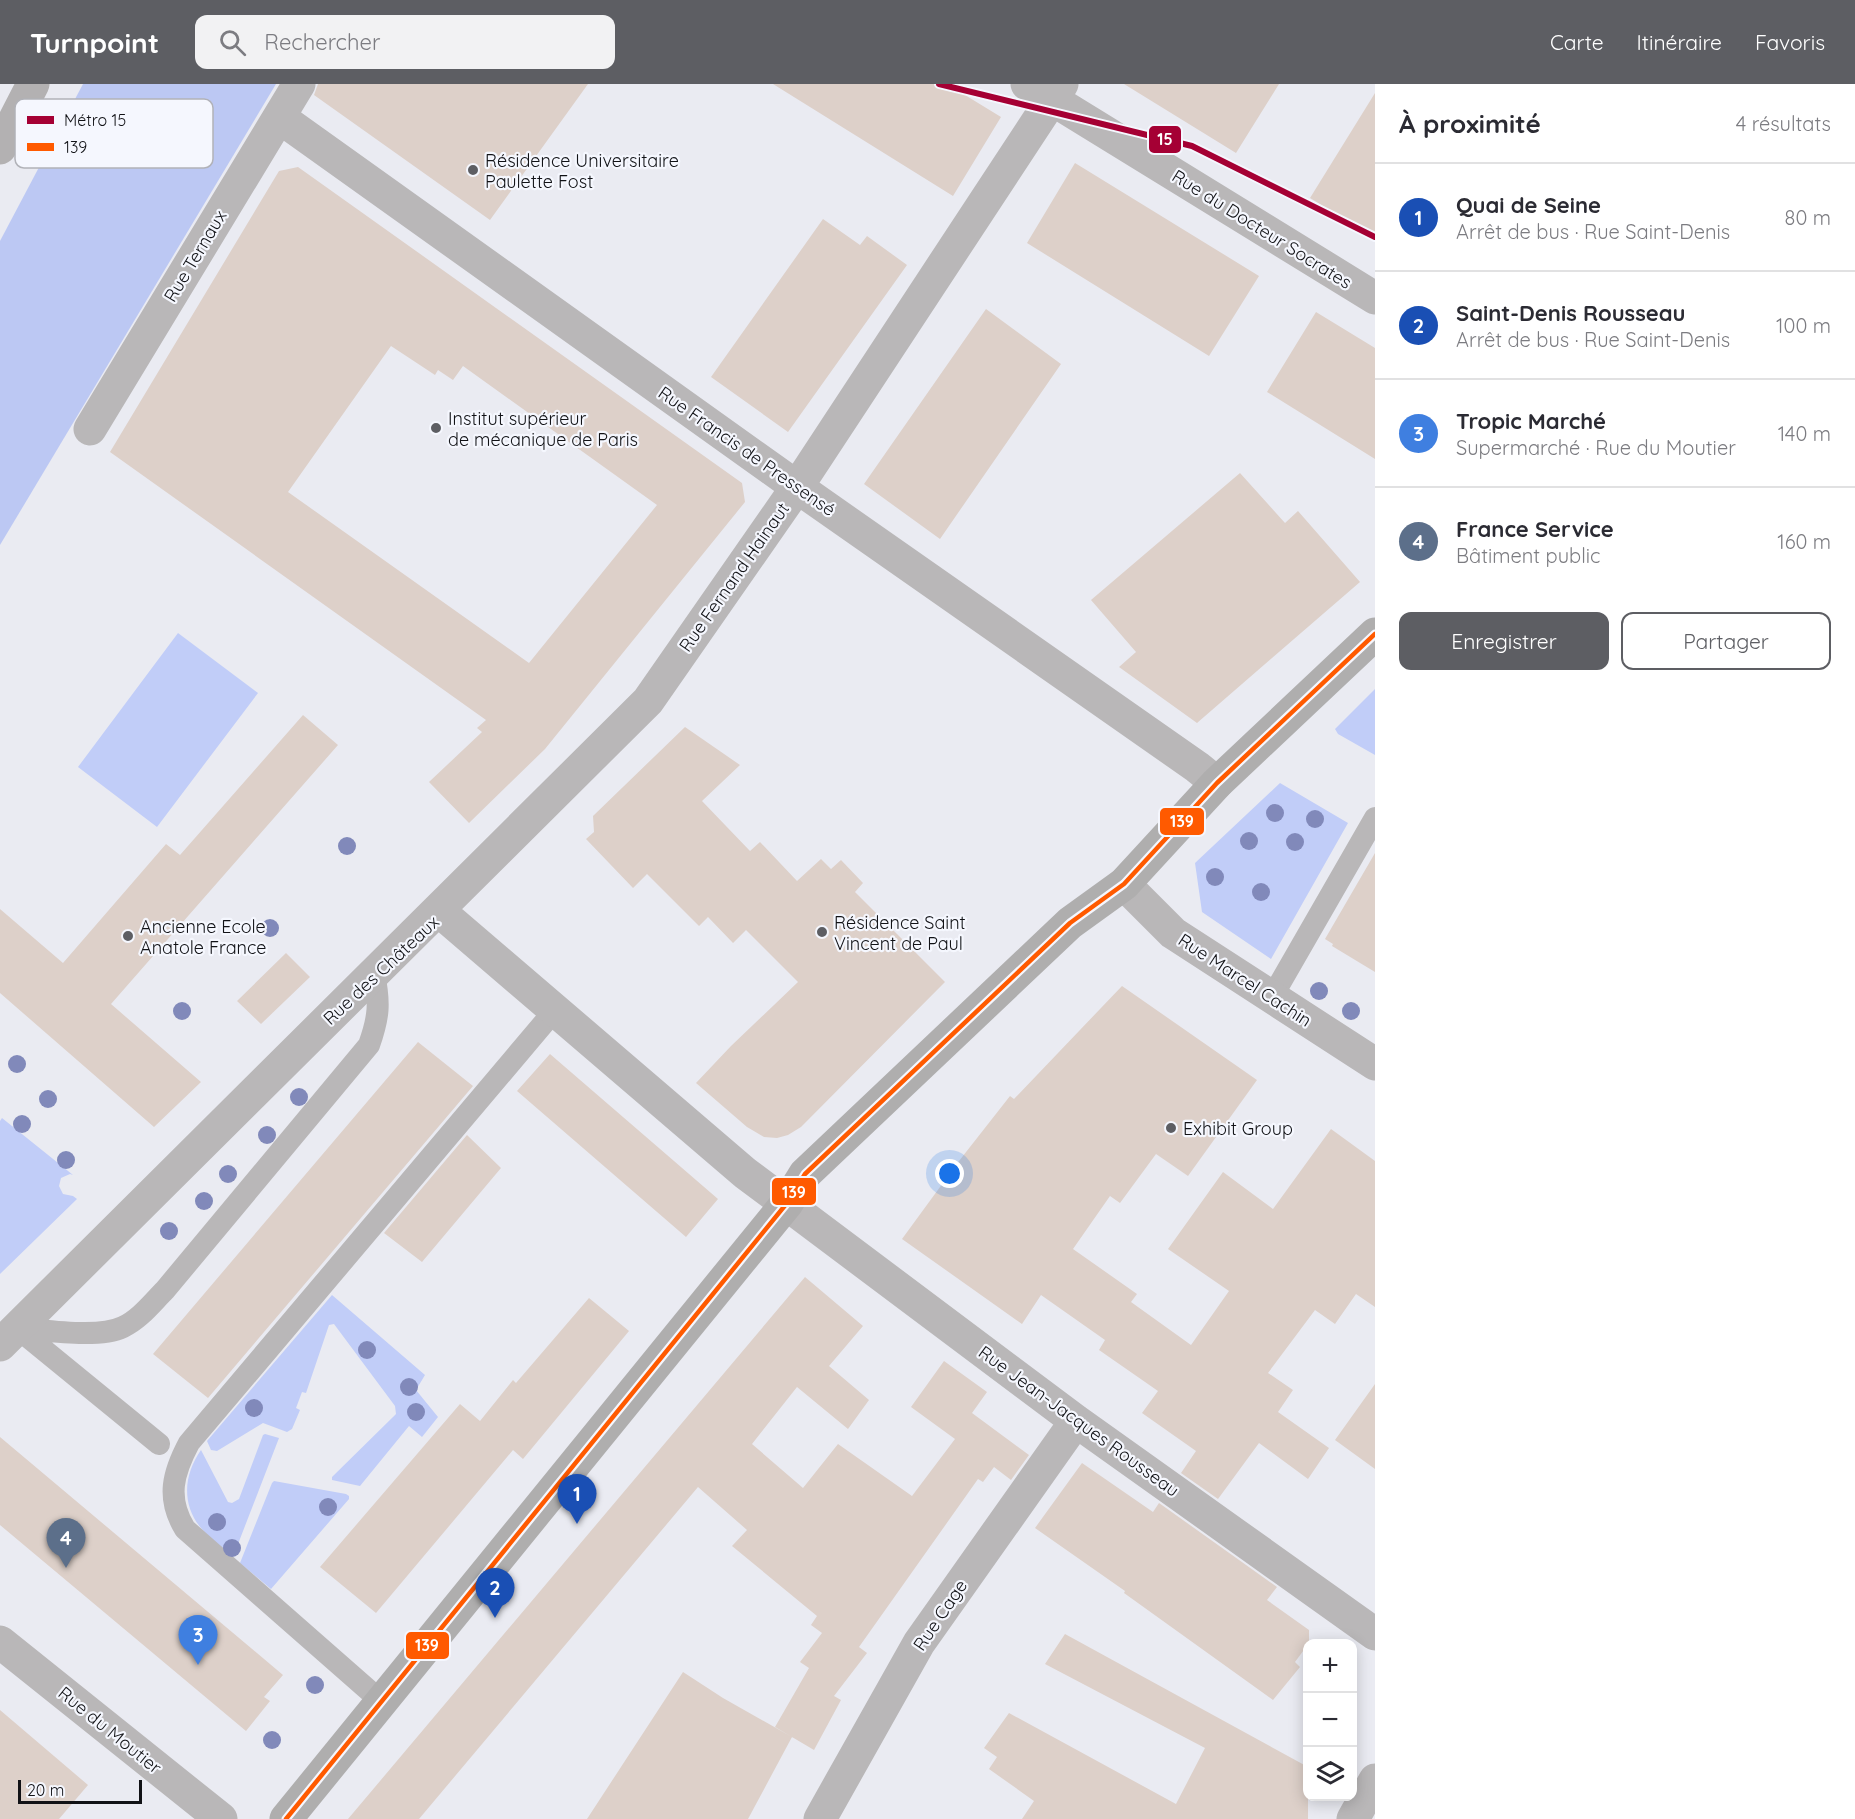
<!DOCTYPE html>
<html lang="fr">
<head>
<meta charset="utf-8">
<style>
  :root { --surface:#fff; --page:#f2f2f3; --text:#2b2b33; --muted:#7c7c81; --line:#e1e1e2; --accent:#5d5e63 }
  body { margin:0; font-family:Quicksand,sans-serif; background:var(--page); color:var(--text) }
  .controls { position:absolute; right:18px; bottom:18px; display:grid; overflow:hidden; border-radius:12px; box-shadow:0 3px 15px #0003 }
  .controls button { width:54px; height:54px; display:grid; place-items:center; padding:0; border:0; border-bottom:2px solid var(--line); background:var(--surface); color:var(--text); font:30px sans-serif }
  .scale { position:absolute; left:18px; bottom:15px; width:124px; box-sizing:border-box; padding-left:6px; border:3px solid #111216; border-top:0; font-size:16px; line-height:21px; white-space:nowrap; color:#111216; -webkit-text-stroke:4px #f5f7fe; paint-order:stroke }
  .you { position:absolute; left:950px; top:1090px; width:21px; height:21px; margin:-15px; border:4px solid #fff; border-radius:50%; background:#1a73e8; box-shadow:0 0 0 9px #1a73e833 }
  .badge { display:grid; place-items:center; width:39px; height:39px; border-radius:50%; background:var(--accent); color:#fff; font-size:20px; font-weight:700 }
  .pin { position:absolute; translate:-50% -50px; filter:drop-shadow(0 2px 3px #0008) }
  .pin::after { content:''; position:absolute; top:32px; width:21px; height:18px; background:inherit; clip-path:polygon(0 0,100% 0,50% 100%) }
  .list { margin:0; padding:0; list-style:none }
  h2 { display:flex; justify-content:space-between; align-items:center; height:78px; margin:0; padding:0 24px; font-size:26px }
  h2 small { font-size:20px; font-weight:400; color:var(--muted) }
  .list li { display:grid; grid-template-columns:39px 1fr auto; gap:18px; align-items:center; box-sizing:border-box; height:108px; padding:0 24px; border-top:2px solid var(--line) }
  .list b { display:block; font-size:22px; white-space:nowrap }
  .list p { margin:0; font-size:20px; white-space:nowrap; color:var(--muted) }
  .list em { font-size:20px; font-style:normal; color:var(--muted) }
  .actions { display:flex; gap:12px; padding:18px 24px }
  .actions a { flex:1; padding:14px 0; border:2px solid var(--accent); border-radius:12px; text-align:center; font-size:21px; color:var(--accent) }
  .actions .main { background:var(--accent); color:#fff }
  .icon { flex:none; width:33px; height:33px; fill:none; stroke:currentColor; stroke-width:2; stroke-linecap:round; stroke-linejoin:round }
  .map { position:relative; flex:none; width:1375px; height:1735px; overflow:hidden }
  header { display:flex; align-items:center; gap:36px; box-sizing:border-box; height:84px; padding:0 30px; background:var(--accent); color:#fff }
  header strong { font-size:28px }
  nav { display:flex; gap:33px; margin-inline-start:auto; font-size:21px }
  .search { width:420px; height:54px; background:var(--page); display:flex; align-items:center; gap:15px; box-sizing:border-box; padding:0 21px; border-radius:12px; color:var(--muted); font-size:22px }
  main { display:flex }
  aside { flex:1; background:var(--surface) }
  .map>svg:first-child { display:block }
  .green { fill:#c1cdf8 }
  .forest { fill:#bcc8f3 }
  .building { fill:#ddd0c9; fill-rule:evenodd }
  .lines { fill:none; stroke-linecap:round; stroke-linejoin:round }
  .service { stroke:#b9b7b8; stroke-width:22 }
  .minor { stroke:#b9b7b8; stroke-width:33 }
  .secondary { stroke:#afaeae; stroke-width:33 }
  .primary { stroke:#b3b1b2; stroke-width:33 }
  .bus-1-casing { stroke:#f5f7fe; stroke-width:9 }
  .bus-1 { stroke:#ff5a00; stroke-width:4.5 }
  .metro-1-casing { stroke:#f5f7fe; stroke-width:10 }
  .metro-1 { stroke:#a50034; stroke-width:6 }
  .tree { fill:#8189ba }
  .poi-dot { fill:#5d5e63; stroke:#f5f7fe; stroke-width:2 }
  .labels { text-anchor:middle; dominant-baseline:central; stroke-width:4.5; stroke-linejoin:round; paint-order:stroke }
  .poi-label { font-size:18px; fill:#111216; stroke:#f5f7fe; text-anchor:start }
  .street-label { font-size:18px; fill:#111216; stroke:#f5f7fe }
  .key { fill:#f5f7fe; stroke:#b1b2b8; stroke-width:1.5 }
  .key-label { font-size:16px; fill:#111216 }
  .line-badge { stroke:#f5f7fe; stroke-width:2 }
  .badge-label { font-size:16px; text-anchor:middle; font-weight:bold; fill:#fff }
</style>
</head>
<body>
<header>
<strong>Turnpoint</strong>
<div class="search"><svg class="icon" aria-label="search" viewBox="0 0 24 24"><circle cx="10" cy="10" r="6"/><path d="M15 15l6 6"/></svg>Rechercher</div>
<nav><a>Carte</a><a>Itinéraire</a><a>Favoris</a></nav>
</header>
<main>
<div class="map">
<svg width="1375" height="1735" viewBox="0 0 1375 1735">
  <rect width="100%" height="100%" fill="#eaebf2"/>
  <!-- green -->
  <path class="green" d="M 178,549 L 258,609 L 157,743 L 78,683 Z
    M 1375,605 L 1375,671 L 1338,650 L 1335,645 Z
    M 1280,699 L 1348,739 L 1271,875 L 1202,828 L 1195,779 Z
    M 2,1034 L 73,1091 L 70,1090 L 61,1094 L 59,1102 L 63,1110 L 73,1112 L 77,1115 L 0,1190 L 0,1037 Z
    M 332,1211 L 425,1291 L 416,1306 L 438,1333 L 422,1353 L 409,1342 L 360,1402 L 332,1396 L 332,1393 L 393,1333 L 396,1330 L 395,1322 L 334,1240 L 329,1241 L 306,1309 L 302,1308 L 296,1324 L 300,1326 L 292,1345 L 287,1348 L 263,1339 L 217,1367 L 211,1366 L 207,1357 Z
    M 265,1350 L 279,1354 L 233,1473 C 223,1464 210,1455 201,1444 C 181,1420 184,1390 201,1366 L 228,1418 L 232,1419 L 239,1415 L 263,1351 Z
    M 274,1397 L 346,1410 L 349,1412 L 349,1415 L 271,1505 L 240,1479 L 272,1399 Z"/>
  <!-- forest -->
  <path class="forest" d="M 83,0 L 276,0 L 0,461 L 0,157 Z"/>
  <!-- building -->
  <path class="building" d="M 318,0 L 588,0 L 490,136 L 314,11 Z
    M 773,0 L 947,0 L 1001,33 L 953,112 Z
    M 1124,0 L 1279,0 L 1236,69 Z
    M 1375,9 L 1375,154 L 1310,114 Z
    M 1075,79 L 1259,192 L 1209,272 L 1027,159 Z
    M 298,83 L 742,399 L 745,418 L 545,665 L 469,739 L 429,698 L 482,648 L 477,644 L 486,636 L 110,368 L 279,87 ZM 391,262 L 435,291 L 438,286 L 453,296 L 463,282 L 657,421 L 529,579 L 288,408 Z
    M 823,135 L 860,161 L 867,152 L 907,181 L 788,348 L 711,293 Z
    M 986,225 L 1061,280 L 940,455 L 864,400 Z
    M 1316,228 L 1375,264 L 1375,375 L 1267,308 Z
    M 1240,389 L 1285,439 L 1298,427 L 1360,498 L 1197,639 L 1119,583 L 1136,568 L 1091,516 Z
    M 303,631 L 338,661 L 111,920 L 201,998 L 154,1043 L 0,909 L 0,825 L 63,879 L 166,760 L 180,771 Z
    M 685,643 L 740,681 L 702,717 L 750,767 L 760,758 L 797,797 L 821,775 L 831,785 L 841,776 L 863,799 L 855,808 L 945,898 L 801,1043 L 788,1051 L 777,1054 L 764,1053 L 747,1043 L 696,999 L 731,962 L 798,898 L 746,846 L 733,859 L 708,833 L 699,842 L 647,790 L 633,804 L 586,755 L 594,748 L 593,732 Z
    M 1375,769 L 1375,888 L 1332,862 L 1333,860 L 1325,855 Z
    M 286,869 L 310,893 L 261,940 L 237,917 Z
    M 1122,902 L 1257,996 L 1188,1092 L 1156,1070 L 1120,1119 L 1110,1112 L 1073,1165 L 1137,1210 L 1131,1218 L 1191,1261 L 1229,1207 L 1168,1165 L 1223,1088 L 1273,1125 L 1331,1045 L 1375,1077 L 1375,1223 L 1356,1210 L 1335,1240 L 1315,1226 L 1268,1289 L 1293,1306 L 1278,1328 L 1329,1364 L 1308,1395 L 1259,1359 L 1218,1415 L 1181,1389 L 1196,1367 L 1142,1329 L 1158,1307 L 1099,1266 L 1105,1256 L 1041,1211 L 1022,1240 L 902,1155 L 959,1077 L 1010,1012 L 1014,1015 Z
    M 418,958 L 473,1002 L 208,1314 L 153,1270 Z
    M 550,970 L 718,1115 L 686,1153 L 517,1007 Z
    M 467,1051 L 501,1084 L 422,1178 L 384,1149 Z
    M 805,1193 L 863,1242 L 829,1282 L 869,1316 L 848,1345 L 797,1303 L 752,1360 L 803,1404 L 838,1360 L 912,1412 L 955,1355 L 911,1323 L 944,1277 L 987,1308 L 972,1329 L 1029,1371 L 1011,1396 L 994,1383 L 983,1398 L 978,1395 L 859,1563 L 867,1569 L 834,1612 L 841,1616 L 814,1666 L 775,1643 L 809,1584 L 800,1578 L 822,1549 L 811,1541 L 817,1532 L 732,1462 L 747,1446 L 698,1403 L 419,1735 L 348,1735 Z
    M 589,1214 L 629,1247 L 523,1375 L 513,1366 L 376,1529 L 320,1483 L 460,1320 L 480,1337 L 513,1296 L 516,1299 Z
    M 1375,1300 L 1375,1385 L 1335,1356 Z
    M 0,1353 L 283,1591 L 264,1613 L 270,1617 L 246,1647 L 0,1441 Z
    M 1082,1379 L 1153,1428 L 1159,1419 L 1277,1503 L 1267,1516 L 1309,1546 L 1309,1559 L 1295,1578 L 1300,1583 L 1273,1616 L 1124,1509 L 1125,1507 L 1035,1444 Z
    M 1065,1550 L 1308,1683 L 1308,1735 L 1022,1735 L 1034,1717 L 989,1685 L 997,1673 L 984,1664 L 1009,1629 L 1176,1720 L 1205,1664 L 1045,1580 Z
    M 683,1588 L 723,1614 L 792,1653 L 748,1735 L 587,1735 Z
    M 0,1626 L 88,1701 L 59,1735 L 0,1735 Z"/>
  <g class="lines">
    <!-- service -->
    <path class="service" d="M 1272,913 L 1375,734
      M 17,1244 C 46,1246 98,1255 123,1243 C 140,1235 152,1219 165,1206 L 369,961 C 379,933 380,919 374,890
      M 17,1244 L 159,1360
      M 382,1618 L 185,1445 C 166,1414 173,1389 189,1359 L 555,926"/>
    <!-- minor -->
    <path class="minor" d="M 1027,0 L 1375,214
      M 279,33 L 797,403 L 1197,683 L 1217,699
      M 90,345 L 299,0
      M 1124,800 L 1173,849 L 1375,980
      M 438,826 L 745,1089 L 1076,1337 L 1375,1550
      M 0,1261 L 648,617 L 797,403 L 1062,0
      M 0,1558 L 221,1735
      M 820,1735 L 919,1559 L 1076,1337
      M 1353,1735 L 1375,1696"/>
    <!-- secondary -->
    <path class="secondary" d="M 286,1735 L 787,1119 L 805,1090 L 1070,839 L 1124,800 L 1217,699 L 1375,550"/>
    <!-- primary -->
    <path class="primary" d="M 0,64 L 33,0"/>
    <defs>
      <path id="bus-1" d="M 286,1735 L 787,1119 L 805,1090 L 1070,839 L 1124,800 L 1217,699 L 1375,550"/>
    </defs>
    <!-- bus-1 casing -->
    <use href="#bus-1" class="bus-1-casing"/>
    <!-- bus-1 -->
    <use href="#bus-1" class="bus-1"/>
    <defs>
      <path id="metro-1" d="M 939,0 L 1192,62 L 1375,153"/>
    </defs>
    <!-- metro-1 casing -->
    <use href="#metro-1" class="metro-1-casing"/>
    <!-- metro-1 -->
    <use href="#metro-1" class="metro-1"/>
  </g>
  <!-- trees -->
  <g class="tree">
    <circle cx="1275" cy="729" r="9"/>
    <circle cx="1315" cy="735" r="9"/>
    <circle cx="1249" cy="757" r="9"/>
    <circle cx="1295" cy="758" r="9"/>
    <circle cx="347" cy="762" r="9"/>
    <circle cx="1215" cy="793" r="9"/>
    <circle cx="1261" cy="808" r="9"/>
    <circle cx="270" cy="844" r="9"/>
    <circle cx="1319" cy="907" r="9"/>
    <circle cx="182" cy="927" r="9"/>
    <circle cx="1351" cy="927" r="9"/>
    <circle cx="17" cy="980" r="9"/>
    <circle cx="299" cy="1013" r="9"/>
    <circle cx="48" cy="1015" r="9"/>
    <circle cx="22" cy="1040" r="9"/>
    <circle cx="267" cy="1051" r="9"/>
    <circle cx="66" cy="1076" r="9"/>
    <circle cx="228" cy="1090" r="9"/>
    <circle cx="204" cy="1117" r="9"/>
    <circle cx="169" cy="1147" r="9"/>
    <circle cx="367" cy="1266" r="9"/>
    <circle cx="409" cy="1303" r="9"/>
    <circle cx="254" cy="1324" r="9"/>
    <circle cx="416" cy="1328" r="9"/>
    <circle cx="328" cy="1423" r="9"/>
    <circle cx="217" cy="1438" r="9"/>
    <circle cx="232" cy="1464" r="9"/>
    <circle cx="315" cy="1601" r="9"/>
    <circle cx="272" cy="1656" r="9"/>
  </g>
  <!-- markers -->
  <g class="poi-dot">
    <circle cx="473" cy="86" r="6"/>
    <circle cx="436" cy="344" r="6"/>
    <circle cx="822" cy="848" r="6"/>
    <circle cx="128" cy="852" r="6"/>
    <circle cx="1171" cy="1044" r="6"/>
  </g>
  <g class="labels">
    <!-- poi labels -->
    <g class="poi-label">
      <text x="485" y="76">Résidence Universitaire<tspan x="485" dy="21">Paulette Fost</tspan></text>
      <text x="448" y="334">Institut supérieur<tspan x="448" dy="21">de mécanique de Paris</tspan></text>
      <text x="834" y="838">Résidence Saint<tspan x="834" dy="21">Vincent de Paul</tspan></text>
      <text x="140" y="842">Ancienne Ecole<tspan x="140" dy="21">Anatole France</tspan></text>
      <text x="1183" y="1044">Exhibit Group</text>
    </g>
    <!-- street labels -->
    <g class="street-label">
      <text transform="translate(1262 145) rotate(32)">Rue du Docteur Socrates</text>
      <text transform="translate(195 172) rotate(-59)">Rue Ternaux</text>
      <text transform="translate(747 367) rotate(35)">Rue Francis de Pressensé</text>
      <text transform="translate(734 493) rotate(-55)">Rue Fernand Hainaut</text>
      <text transform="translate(381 886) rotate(-43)">Rue des Châteaux</text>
      <text transform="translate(1245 896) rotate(33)">Rue Marcel Cachin</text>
      <text transform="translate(1079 1337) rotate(36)">Rue Jean-Jacques Rousseau</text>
      <text transform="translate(940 1531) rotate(-56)">Rue Cage</text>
      <text transform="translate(110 1646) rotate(39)">Rue du Moutier</text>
    </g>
  </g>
  <!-- legend -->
  <rect x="15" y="15" width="198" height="69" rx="9" class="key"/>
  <rect x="27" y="32" width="27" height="8" fill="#a50034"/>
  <rect x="27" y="59" width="27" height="8" fill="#ff5a00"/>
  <g class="key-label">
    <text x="64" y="42">Métro 15</text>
    <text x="64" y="69">139</text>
  </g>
  <g class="line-badge">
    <rect x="1148" y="41" width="34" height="29" rx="6" fill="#a50034"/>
    <rect x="1159" y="723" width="46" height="29" rx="6" fill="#ff5a00"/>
    <rect x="771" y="1093" width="46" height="29" rx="6" fill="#ff5a00"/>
    <rect x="405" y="1547" width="45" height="29" rx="6" fill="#ff5a00"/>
  </g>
  <g class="badge-label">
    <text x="1165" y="61">15</text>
    <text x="1182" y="743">139</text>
    <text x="794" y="1114">139</text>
    <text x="427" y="1567">139</text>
  </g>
</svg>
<div class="controls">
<button>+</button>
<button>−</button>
<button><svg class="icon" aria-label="layers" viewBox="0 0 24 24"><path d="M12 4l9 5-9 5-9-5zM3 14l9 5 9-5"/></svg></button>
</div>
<div class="scale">20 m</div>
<div class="you"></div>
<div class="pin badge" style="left:577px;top:1440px;background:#1a4fb4">1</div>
<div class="pin badge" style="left:495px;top:1534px;background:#1a4fb4">2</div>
<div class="pin badge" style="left:198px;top:1581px;background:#3f7fe0">3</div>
<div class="pin badge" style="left:66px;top:1484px;background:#5c6f8a">4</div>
</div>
<aside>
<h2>À proximité<small>4 résultats</small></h2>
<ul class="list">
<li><span class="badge" style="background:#1a4fb4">1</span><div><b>Quai de Seine</b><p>Arrêt de bus · Rue Saint-Denis</p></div><em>80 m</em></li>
<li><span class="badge" style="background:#1a4fb4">2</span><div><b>Saint-Denis Rousseau</b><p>Arrêt de bus · Rue Saint-Denis</p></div><em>100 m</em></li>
<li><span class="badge" style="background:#3f7fe0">3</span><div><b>Tropic Marché</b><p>Supermarché · Rue du Moutier</p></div><em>140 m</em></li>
<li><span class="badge" style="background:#5c6f8a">4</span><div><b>France Service</b><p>Bâtiment public</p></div><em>160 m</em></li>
</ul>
<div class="actions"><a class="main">Enregistrer</a><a>Partager</a></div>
</aside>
</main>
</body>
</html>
